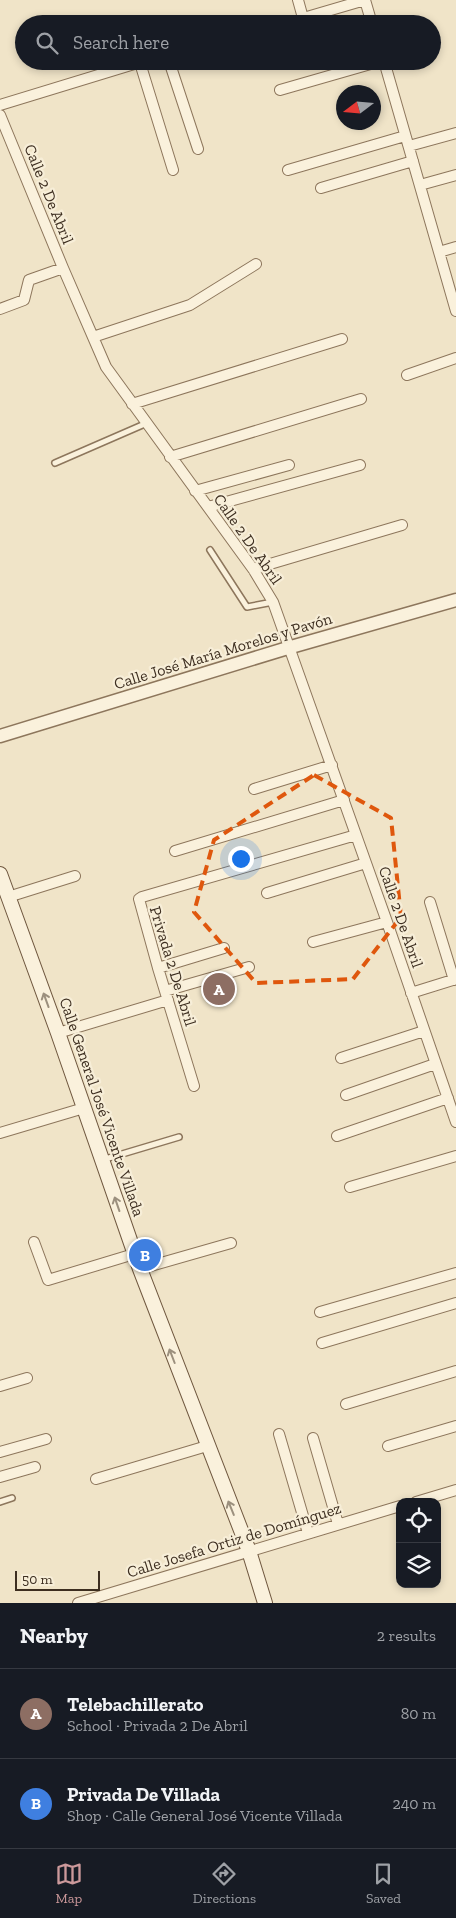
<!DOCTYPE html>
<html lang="en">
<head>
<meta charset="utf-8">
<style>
  :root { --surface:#171b24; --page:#242831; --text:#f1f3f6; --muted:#9ea1a6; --line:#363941; --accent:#cc999b }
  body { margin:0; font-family:"Zilla Slab",serif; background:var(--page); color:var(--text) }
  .controls { position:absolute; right:15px; bottom:15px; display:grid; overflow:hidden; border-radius:10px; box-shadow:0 2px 8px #0003 }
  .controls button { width:45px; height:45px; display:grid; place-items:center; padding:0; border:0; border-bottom:1px solid var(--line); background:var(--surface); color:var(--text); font:25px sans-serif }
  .compass { position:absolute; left:336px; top:85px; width:45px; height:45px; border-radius:50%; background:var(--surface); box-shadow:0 2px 8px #0003; rotate:254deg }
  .scale { position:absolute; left:15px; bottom:12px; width:85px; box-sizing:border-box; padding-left:5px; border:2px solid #3d2e20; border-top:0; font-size:14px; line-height:18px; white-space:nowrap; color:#3d2e20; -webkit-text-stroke:4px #f7eed8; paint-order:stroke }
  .you { position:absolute; left:240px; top:858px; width:18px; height:18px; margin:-12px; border:4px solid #fff; border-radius:50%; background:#1a73e8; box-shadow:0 0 0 8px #1a73e833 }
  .badge { display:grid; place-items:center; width:32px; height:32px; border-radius:50%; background:var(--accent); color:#fff; font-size:16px; font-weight:700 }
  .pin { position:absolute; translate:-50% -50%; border:2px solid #fff; box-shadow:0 1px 5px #0006 }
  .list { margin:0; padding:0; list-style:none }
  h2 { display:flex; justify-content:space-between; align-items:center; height:65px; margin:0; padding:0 20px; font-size:21px }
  h2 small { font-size:16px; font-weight:400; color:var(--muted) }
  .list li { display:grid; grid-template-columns:32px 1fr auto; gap:15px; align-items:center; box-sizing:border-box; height:90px; padding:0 20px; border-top:1px solid var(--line) }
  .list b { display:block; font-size:19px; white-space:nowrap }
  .list p { margin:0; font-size:16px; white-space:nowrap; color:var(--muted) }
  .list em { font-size:16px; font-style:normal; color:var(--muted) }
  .icon { flex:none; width:28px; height:28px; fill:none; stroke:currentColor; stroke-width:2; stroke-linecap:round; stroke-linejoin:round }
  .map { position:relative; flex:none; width:456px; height:1603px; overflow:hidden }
  .search { position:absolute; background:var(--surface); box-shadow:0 2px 8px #0003; left:15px; right:15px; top:15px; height:55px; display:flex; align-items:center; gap:12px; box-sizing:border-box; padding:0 18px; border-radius:28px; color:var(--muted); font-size:19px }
  .sheet { height:245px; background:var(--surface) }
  nav { display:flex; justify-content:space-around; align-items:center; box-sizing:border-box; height:70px; border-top:1px solid var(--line); background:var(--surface); font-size:14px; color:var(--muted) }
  nav a { display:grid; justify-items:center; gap:2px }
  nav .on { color:var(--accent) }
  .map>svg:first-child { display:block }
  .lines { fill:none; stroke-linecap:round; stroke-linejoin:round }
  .service-casing { stroke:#8d765c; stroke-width:8 }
  .minor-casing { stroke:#8d765c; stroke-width:12 }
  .tertiary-casing { stroke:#8d765c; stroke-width:15 }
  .secondary-casing { stroke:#6f573f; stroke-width:16 }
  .service { stroke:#faf1dc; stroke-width:5 }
  .minor { stroke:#faf1dc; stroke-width:10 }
  .tertiary { stroke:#faf1dc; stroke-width:12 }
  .secondary { stroke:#faf1dc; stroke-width:14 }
  .oneway { stroke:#9c907e }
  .marked { fill:none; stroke:#df570d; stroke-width:4; stroke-dasharray:10 6; stroke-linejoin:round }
  .labels { text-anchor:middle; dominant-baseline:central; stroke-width:4.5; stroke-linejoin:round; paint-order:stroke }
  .street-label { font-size:16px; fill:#3d2e20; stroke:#f7eed8 }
</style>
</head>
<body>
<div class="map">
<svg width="456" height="1603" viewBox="0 0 456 1603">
  <rect width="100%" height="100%" fill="#f0e4c8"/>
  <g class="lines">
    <defs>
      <path id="service" d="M 55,463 L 147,423
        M 210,550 L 247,607 L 273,602
        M 102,1160 L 179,1137
        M 0,1502 L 12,1498"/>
      <path id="minor" d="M 298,0 L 303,18
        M 365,0 L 372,24
        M 283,24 L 365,0
        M 169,61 L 198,149
        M 384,61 L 456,311
        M 140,63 L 173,170
        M 280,90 L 381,61
        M 0,105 L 144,61
        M 0,115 L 63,268 L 106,367 L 253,569 L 273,602 L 387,922 L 456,1122
        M 409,146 L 456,133
        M 288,170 L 405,136
        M 420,185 L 456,175
        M 321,188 L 413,161
        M 439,252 L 456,247
        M 0,309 L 24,300 L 29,280 L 63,268
        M 93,337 L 190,305 L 256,264
        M 407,375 L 456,358
        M 132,404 L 342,339
        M 170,457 L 361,399
        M 195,491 L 289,465
        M 208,507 L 360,465
        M 253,569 L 402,525
        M 254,789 L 332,765
        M 175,851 L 344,800
        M 267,893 L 366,863
        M 8,897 L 75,876
        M 430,902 L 454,980
        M 313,942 L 387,922
        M 158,968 L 224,948
        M 165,991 L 249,967
        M 411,993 L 456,979
        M 58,1033 L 168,1000
        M 341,1058 L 424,1031
        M 194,1086 L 158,968 L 139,899 L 142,897 L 356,835
        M 346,1095 L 435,1064
        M 0,1133 L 84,1108
        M 337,1136 L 448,1098
        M 350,1187 L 456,1156
        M 34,1242 L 48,1280 L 134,1254
        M 140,1269 L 231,1243
        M 320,1312 L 456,1273
        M 322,1343 L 456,1303
        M 0,1386 L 27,1378
        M 346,1404 L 456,1371
        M 279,1434 L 308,1533
        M 313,1438 L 338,1524
        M 388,1446 L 456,1426
        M 0,1452 L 46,1439
        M 0,1477 L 35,1467
        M 96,1479 L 207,1446
        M 416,1502 L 456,1490
        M 78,1603 L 400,1506"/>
      <path id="tertiary" d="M 0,736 L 291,647 L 456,600"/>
      <path id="secondary" d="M 0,874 L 58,1033 L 140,1269 L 249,1551 L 265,1603"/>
    </defs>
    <!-- service casing -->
    <use href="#service" class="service-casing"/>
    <!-- minor casing -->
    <use href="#minor" class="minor-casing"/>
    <!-- tertiary casing -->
    <use href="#tertiary" class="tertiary-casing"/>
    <!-- secondary casing -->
    <use href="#secondary" class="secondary-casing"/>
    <!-- service -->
    <use href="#service" class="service"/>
    <!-- minor -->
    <use href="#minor" class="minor"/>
    <!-- tertiary -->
    <use href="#tertiary" class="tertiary"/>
    <!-- secondary -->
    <use href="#secondary" class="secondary"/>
  </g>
  <!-- one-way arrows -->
  <defs><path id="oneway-shaft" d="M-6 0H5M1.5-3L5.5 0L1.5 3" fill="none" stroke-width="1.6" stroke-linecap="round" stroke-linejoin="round" transform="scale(1.25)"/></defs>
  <g class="oneway">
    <use href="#oneway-shaft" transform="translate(46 1000) rotate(-110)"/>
    <use href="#oneway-shaft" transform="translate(117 1204) rotate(-109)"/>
    <use href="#oneway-shaft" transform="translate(172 1356) rotate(-111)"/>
    <use href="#oneway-shaft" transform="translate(231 1508) rotate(-112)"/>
  </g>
  <!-- marked area -->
  <path class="marked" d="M 314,775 L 391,818 L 401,917 L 353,979 L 256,983 L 194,912 L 214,840 Z"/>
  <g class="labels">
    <!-- street labels -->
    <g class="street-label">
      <text transform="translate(49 194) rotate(68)">Calle 2 De Abril</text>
      <text transform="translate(248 539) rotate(55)">Calle 2 De Abril</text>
      <text transform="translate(223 651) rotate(-17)">Calle José María Morelos y Pavón</text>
      <text transform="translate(401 917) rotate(71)">Calle 2 De Abril</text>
      <text transform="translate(173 966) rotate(73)">Privada 2 De Abril</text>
      <text transform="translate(102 1107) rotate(71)">Calle General José Vicente Villada</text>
      <text transform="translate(234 1540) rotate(-17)">Calle Josefa Ortiz de Domínguez</text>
    </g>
  </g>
</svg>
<div class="controls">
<button><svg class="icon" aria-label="locate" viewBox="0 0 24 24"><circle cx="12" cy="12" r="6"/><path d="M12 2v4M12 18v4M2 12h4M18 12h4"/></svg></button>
<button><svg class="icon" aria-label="layers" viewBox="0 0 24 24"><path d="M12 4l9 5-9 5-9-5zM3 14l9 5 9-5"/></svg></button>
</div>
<svg class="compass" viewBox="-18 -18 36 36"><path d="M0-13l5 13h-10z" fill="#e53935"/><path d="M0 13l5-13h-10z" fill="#9ea1a6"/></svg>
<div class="scale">50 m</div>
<div class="you"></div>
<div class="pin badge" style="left:219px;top:989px;background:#8d6e63">A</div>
<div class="pin badge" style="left:145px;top:1255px;background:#3f7fe0">B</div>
<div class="search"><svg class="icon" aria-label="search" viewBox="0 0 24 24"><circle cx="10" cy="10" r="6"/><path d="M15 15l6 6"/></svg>Search here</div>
</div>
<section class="sheet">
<h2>Nearby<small>2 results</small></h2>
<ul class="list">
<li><span class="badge" style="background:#8d6e63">A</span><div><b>Telebachillerato</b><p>School · Privada 2 De Abril</p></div><em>80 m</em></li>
<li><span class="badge" style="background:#3f7fe0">B</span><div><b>Privada De Villada</b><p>Shop · Calle General José Vicente Villada</p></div><em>240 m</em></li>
</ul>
</section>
<nav>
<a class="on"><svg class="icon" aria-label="map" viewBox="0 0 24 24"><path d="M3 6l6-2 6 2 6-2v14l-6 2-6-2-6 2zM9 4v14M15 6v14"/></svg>Map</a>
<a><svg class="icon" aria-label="directions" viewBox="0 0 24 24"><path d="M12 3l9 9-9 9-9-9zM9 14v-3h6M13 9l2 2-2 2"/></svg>Directions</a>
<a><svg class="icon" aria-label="saved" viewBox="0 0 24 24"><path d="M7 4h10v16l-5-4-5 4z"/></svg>Saved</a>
</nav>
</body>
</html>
